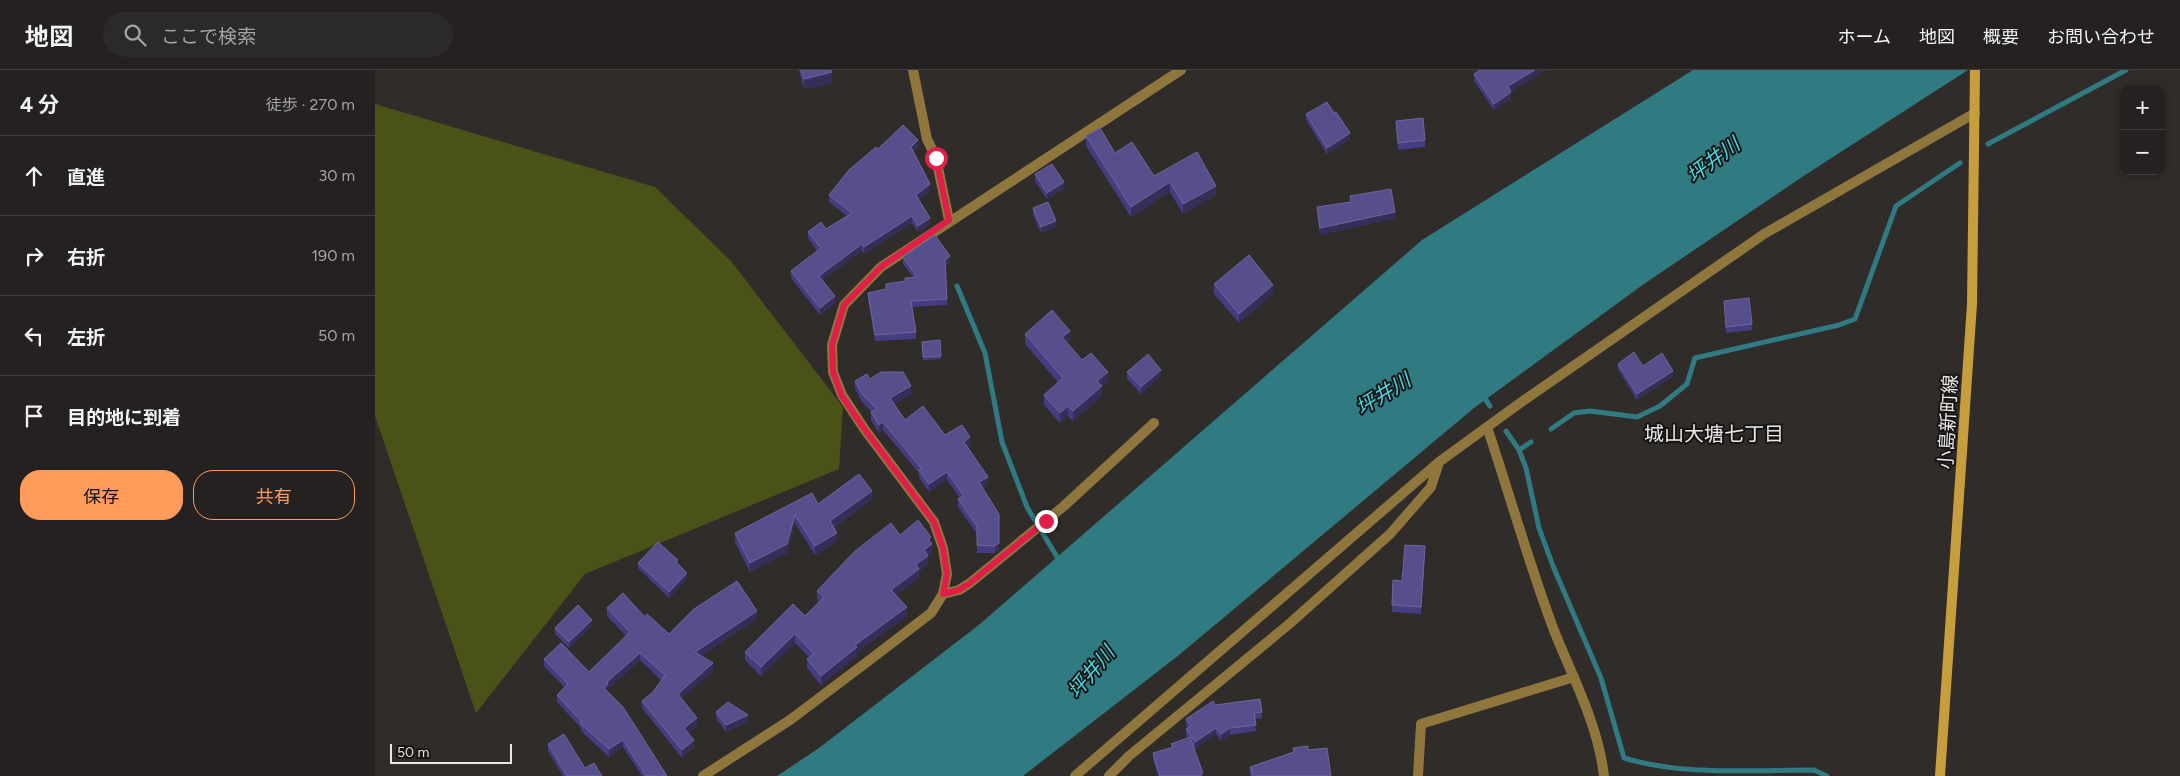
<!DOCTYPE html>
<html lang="ja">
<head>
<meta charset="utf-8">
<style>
  :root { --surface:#242120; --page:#2c2929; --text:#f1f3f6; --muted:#a3a3a5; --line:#413e3e; --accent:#ff9b5b }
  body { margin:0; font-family:Figtree,"Noto Sans JP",sans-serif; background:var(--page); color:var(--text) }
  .controls { position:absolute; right:15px; top:15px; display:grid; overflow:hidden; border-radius:10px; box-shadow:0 2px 8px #0003 }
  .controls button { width:45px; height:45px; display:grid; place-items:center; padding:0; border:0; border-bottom:1px solid var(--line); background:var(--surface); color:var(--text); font:25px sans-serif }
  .scale { position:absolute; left:15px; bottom:12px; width:122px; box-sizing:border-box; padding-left:5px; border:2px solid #eae8e6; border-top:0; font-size:14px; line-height:18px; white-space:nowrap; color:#eae8e6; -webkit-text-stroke:4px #171514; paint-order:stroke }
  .stop { position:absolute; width:15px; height:15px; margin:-11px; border:4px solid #e11d48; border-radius:50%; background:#fff }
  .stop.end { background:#e11d48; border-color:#fff; box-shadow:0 1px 5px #0008 }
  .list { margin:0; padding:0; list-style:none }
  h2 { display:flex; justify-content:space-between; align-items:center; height:65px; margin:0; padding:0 20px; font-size:21px }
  h2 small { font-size:16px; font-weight:400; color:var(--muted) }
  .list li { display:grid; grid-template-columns:32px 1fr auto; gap:15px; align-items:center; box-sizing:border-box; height:80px; padding:0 20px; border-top:1px solid var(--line) }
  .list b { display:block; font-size:19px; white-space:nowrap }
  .list em { font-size:16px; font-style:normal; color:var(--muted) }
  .actions { display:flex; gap:10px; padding:15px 20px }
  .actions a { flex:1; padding:11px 0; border:1px solid var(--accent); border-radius:20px; text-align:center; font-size:18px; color:var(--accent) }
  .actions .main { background:var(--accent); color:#111 }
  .icon { flex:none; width:28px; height:28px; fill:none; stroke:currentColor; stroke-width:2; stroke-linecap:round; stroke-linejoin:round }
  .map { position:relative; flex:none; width:1805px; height:706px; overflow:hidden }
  header { display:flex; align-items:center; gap:30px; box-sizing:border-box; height:70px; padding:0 25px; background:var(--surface); border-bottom:1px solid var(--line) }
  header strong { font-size:24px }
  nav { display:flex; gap:28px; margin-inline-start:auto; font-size:18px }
  .search { width:350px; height:45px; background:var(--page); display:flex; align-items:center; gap:12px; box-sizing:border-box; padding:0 18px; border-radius:28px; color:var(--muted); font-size:19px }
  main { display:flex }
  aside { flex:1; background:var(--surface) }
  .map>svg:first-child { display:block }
  .green { fill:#4b5218 }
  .water { fill:#307a82 }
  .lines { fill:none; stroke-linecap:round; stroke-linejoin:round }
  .stream { stroke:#307a82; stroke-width:5 }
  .minor { stroke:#8e763d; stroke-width:10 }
  .tertiary { stroke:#8e763d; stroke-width:10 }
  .secondary { stroke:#c69f3c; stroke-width:10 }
  .wall { fill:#453c81 }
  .shaded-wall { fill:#352e59 }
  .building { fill:#574e8c; stroke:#6e669a }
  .route { stroke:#e11d48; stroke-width:6 }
  .labels { text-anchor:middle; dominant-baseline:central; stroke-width:4; stroke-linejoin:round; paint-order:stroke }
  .street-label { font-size:19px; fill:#eae8e6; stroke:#171514 }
  .water-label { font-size:20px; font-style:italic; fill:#47d8e6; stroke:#171514 }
  .neighbourhood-label { font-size:20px; fill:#eae8e6; stroke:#171514 }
</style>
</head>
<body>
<header>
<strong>地図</strong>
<div class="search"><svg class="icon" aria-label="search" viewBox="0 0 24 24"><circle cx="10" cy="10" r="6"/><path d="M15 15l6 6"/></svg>ここで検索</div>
<nav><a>ホーム</a><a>地図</a><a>概要</a><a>お問い合わせ</a></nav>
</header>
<main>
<aside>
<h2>4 分<small>徒歩 · 270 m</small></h2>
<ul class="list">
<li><svg class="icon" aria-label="ahead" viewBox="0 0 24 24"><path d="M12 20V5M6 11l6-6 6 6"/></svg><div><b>直進</b></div><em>30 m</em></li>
<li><svg class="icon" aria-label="right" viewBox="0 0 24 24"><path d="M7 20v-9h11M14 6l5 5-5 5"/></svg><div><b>右折</b></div><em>190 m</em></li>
<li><svg class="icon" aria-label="left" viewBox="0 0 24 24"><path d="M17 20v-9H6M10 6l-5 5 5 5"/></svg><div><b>左折</b></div><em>50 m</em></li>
<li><svg class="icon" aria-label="arrive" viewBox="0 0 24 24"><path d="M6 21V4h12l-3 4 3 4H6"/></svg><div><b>目的地に到着</b></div></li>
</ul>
<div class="actions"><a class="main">保存</a><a>共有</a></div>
</aside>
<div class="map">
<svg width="1805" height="706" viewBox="0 0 1805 706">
  <rect width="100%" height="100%" fill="#302c2a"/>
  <!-- green -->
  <path class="green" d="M 0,34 L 280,117 L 356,191 L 468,337 L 464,399 L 210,504 L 101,643 L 0,346 Z"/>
  <!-- water -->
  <path class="water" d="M 1318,0 L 1593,0 L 1427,107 L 1269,214 L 1099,338 L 804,585 L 648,706 L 402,706 L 444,678 L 605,554 L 1047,170 Z"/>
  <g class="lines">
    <!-- stream -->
    <path class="stream" d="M 1613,74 L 1751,0
      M 582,216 L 610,283 L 627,372 L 652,437 L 685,492
      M 1107,324 L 1115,336
      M 1176,359 L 1199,343 L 1215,341 L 1262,347 L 1285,336 L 1312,314 L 1320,288 L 1464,255 L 1480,249 L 1521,136 L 1585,93
      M 1131,361 L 1144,380 L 1151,398 L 1164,458 L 1178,496 L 1226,608 L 1249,688 C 1308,706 1377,700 1439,700 L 1452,706
      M 1144,380 L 1156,372"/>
    <!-- minor -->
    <path class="minor" d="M 538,0 L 552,69 L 561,88 L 574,150
      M 568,524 L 584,520 L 595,513 L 689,436 L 779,353
      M 700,706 L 1064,392 L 1145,333 L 1389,164 L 1600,43
      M 734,706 L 754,686 L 913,555 L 1015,464 L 1056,417 L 1064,392
      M 1043,706 L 1046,654 L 1199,607"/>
    <!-- tertiary -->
    <path class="tertiary" d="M 1112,357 C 1135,425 1154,495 1180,563 C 1199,610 1223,655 1229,706
      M 328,706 L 415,650 L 496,589 L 556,543 L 568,524 L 572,504 L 568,478 L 559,452 L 490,360 L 467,325 L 458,302 L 457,275 L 469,235 L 506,197 L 806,0"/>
    <!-- secondary -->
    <path class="secondary" d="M 1565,706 L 1597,234 L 1600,0"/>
  </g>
  <!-- wall -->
  <path class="wall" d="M 424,0 L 456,0 L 457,13 L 429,19 Z
    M 1105,0 L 1171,0 L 1136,21 L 1136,29 L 1119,40 L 1099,11 L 1099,4 Z
    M 931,44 L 975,69 L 952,84 L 931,50 Z
    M 1021,51 L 1050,70 L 1050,77 L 1023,80 Z
    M 711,66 L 779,106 L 841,125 L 808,144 L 795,122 L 756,147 L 711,76 Z
    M 543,77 L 538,81 L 555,121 L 544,129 L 555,155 L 543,162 L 537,153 L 489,184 L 487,181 L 447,210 L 460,233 L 445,245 L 416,208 L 416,201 L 442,181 L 433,168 L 433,162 L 451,159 L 472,146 L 454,132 L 454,125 L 503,79 Z
    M 660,104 L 689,119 L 672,129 L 660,111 Z
    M 975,126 L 1020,148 L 945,165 L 942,144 L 942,137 L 975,132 Z
    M 658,138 L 681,157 L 666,163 L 658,145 Z
    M 528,187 L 575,193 L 571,196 L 572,235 L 537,237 L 541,262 L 541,269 L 500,271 L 493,229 L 493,223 L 511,219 L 511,214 L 530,211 L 538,207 L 528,194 Z
    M 839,214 L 898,224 L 864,253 L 839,224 Z
    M 1349,231 L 1377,254 L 1377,260 L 1351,263 Z
    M 650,264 L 695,271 L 692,273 L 707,290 L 733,312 L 727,317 L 727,326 L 698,351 L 693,346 L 685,353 L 669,335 L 669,325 L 683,312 L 650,274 Z
    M 565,270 L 566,289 L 548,290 L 547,272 Z
    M 1243,294 L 1268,296 L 1298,306 L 1262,330 L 1243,299 Z
    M 752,302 L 786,306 L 766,324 L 752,309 Z
    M 495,309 L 536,324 L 519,334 L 530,350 L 595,375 L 592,377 L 613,414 L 608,418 L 624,480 L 620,483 L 602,483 L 602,464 L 583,437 L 583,429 L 585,428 L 572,410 L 554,422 L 544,408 L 544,403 L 508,360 L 504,363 L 496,350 L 496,342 L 497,342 L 487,332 L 480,319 L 480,311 Z
    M 497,430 L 459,457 L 462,471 L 440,485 L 420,453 L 412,483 L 375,502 L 360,472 L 360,463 L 443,434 Z
    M 525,465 L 556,472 L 557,483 L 553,486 L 553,495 L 544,501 L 544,508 L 521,525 L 532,546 L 482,582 L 482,586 L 446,615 L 432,598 L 432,589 L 435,588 L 420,573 L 386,606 L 370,590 L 370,582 L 430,546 L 444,532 L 442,530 L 442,521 Z
    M 1050,483 L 1046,544 L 1017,542 L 1017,535 L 1027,511 Z
    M 263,493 L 303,494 L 312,509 L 294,528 L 263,498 Z
    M 232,538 L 270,547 L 294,564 L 382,549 L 326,586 L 338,601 L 306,629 L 322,656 L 313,663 L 319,677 L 307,688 L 267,638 L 267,631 L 278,622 L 286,610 L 265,590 L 233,619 L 233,622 L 292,706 L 267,706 L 248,677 L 234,687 L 206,661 L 206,658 L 182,632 L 182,625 L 189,617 L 169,596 L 169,589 L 214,602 L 251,566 L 232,546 Z
    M 217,556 L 194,578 L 180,564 L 180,558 Z
    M 840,635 L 887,642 L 887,648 L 880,649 L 881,661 L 855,665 L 846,671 L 841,664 L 820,679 L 818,676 L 828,706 L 783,706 L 778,690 L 778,683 L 796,678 L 796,674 L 813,668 L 811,666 L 811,659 L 813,658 L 811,656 L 811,649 Z
    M 341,642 L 373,652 L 351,662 L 341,648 Z
    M 173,674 L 210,698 L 227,706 L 188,706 L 173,681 Z
    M 918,678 L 956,706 L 875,706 L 875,697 L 918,682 Z"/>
  <!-- shaded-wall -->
  <path class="shaded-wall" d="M 1160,0 L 1171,0 L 1133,23 L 1133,16 Z
    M 457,2 L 457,13 L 429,19 L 429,9 Z
    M 1136,22 L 1136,29 L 1119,40 L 1119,34 Z
    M 975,63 L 975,69 L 952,84 L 952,78 Z
    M 543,70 L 543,77 L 536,83 L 536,77 Z
    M 689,112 L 689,119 L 672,129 L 672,123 Z
    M 795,112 L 795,122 L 756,147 L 756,137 Z
    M 555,114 L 555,121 L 541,132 L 541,125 Z
    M 841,116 L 841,125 L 808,144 L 808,134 Z
    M 1020,142 L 1020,148 L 945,165 L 945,158 Z
    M 537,146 L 537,153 L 489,184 L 489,177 Z
    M 555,148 L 555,155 L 543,162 L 543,156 Z
    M 681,151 L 681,157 L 666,163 L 666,157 Z
    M 487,174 L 487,181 L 444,212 L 444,206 Z
    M 575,186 L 575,193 L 570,196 L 570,190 Z
    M 898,215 L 898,224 L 864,253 L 864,244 Z
    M 460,226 L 460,233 L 445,245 L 445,238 Z
    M 695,261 L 695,271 L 687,277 L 687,267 Z
    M 786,300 L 786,306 L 766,324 L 766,317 Z
    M 1298,301 L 1298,306 L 1262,330 L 1262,324 Z
    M 733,302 L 733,312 L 727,317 L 727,326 L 698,351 L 698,341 L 722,311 Z
    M 536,316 L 536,324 L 515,336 L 515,328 Z
    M 693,336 L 693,346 L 685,353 L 685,343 Z
    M 508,352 L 508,360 L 504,363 L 504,355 Z
    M 595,367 L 595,375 L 589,380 L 589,372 Z
    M 572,402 L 572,410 L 554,422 L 554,414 Z
    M 613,407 L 613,414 L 604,420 L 604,412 Z
    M 497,421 L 497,430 L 455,459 L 455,451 Z
    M 420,445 L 420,453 L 412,483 L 375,502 L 375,493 Z
    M 624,452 L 624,480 L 620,483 L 620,476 Z
    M 462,463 L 462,471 L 440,485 L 440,476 Z
    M 556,467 L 556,475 L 557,474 L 557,483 L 553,486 L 553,495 L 544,501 L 544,508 L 516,529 L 516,520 L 541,494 L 549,480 L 553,469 Z
    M 312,503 L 312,509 L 294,528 L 294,522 Z
    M 532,537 L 532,546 L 482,582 L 482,586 L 446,615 L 446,606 L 480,575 Z
    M 382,541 L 382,549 L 320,590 L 320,582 Z
    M 217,550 L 217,556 L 194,578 L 194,572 Z
    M 420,564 L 420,573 L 386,606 L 386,597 Z
    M 265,583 L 265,590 L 233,619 L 233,622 L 229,626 L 229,618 L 232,612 Z
    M 338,593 L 338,601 L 303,632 L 303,624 Z
    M 373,645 L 373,652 L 351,662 L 351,655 Z
    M 322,648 L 322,656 L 309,666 L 309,658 Z
    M 841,658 L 841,664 L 820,679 L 820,672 Z
    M 855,658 L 855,665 L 846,671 L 846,664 Z
    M 248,670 L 248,677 L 234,687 L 234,679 Z
    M 319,670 L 319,677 L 307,688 L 307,680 Z"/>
  <!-- building -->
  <path class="building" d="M 426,0 L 456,0 L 457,2 L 429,9 Z
    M 1105,0 L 1160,0 L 1133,16 L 1136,22 L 1119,34 L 1099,4 Z
    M 952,32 L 959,43 L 961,42 L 975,63 L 952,78 L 931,44 Z
    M 1048,48 L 1050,70 L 1023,73 L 1021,51 Z
    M 528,55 L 543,70 L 536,77 L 555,114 L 541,125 L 555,148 L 543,156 L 537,146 L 489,177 L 487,174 L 444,206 L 460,226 L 445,238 L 416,201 L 446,178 L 433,162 L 446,152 L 451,159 L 477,143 L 454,125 L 474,100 L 501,77 L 503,79 Z
    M 725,58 L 740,83 L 757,72 L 779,106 L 822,82 L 841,116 L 808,134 L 795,112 L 756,137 L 711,66 Z
    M 677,94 L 689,112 L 672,123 L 660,104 Z
    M 1016,119 L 1020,142 L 945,158 L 942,137 L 976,132 L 975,126 Z
    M 673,132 L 681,151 L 666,157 L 658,138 Z
    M 560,165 L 575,186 L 570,190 L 572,229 L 536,231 L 541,262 L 500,265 L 493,223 L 511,219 L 511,214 L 530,211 L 530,208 L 542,207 L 528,187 Z
    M 874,185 L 898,215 L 864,244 L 839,214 Z
    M 1374,228 L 1377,254 L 1351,257 L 1349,231 Z
    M 677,240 L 695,261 L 687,267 L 707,290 L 716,283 L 733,302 L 722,311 L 727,316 L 698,341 L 693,336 L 685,343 L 669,325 L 688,308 L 650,264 Z
    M 565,270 L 566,286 L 548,287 L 547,272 Z
    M 1259,282 L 1268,296 L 1287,283 L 1298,301 L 1262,324 L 1243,294 Z
    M 773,284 L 786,300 L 766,317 L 752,302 Z
    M 506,302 L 528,302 L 536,316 L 515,328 L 530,350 L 548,336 L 570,365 L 587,355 L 595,367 L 589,372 L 613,407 L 604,412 L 624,444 L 624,473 L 620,476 L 602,475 L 602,456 L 583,429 L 589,426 L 572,402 L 554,414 L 544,400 L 546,398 L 508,352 L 504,355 L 496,342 L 502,339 L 487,324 L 480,311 L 492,304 L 495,309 Z
    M 484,404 L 497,421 L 455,451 L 462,463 L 440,476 L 420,445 L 412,474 L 375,493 L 360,463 L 437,423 L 443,434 Z
    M 543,450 L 556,467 L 553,469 L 557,474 L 549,480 L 553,486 L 541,494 L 544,499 L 516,520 L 532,537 L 480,575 L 482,577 L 446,606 L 432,589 L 439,584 L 420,564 L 386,597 L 370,582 L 418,534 L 430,546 L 449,527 L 442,521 L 479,482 L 516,453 L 525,465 Z
    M 283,472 L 303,490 L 301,492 L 312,503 L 294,522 L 263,493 Z
    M 1030,475 L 1050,476 L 1046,537 L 1017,535 L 1018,510 L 1027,511 Z
    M 362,511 L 382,541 L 320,582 L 338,593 L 303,624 L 322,648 L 309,658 L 319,670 L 307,680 L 267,631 L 278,622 L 290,605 L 265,583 L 232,612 L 233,614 L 229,618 L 248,637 L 292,706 L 271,706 L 248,670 L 234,679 L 206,654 L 206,651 L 182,625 L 193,614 L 169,589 L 186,573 L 214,602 L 255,562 L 232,538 L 248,523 L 270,547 L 272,544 L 294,564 L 319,539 Z
    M 203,535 L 217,550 L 194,572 L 180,558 Z
    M 885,629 L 887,642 L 879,643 L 881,655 L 855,658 L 846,664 L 841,658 L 820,672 L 811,659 L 816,656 L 811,649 L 838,631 L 840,635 Z
    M 353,632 L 373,645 L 351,655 L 341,642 Z
    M 189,664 L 210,698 L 219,693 L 227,706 L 192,706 L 173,674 Z
    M 815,667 L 828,703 L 825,704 L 826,706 L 785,706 L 778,683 L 799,677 L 796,674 Z
    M 933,676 L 933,680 L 952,678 L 956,706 L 878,706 L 875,697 L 919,682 L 918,678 Z"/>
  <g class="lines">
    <!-- route -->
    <path class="route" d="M 561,88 L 574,150 L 506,197 L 469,235 L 457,275 L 458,302 L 467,326 L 490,360 L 559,452 L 568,478 L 572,504 L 568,524 L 584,520 L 595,513 L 671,451"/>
  </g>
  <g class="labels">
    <!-- street labels -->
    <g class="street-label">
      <text transform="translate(1573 352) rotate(-87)">小島新町線</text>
    </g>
    <!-- water labels -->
    <g class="water-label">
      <text transform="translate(1338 90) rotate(-37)">坪井川</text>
      <text transform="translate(1008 324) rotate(-32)">坪井川</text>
      <text transform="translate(716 602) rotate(-50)">坪井川</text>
    </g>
    <!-- neighbourhood labels -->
    <g class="neighbourhood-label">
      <text x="1339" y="364">城山大塘七丁目</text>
    </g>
  </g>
</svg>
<div class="controls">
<button>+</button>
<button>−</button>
</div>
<div class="scale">50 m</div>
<div class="stop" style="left:561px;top:88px"></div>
<div class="stop end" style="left:671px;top:451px"></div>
</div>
</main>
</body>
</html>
